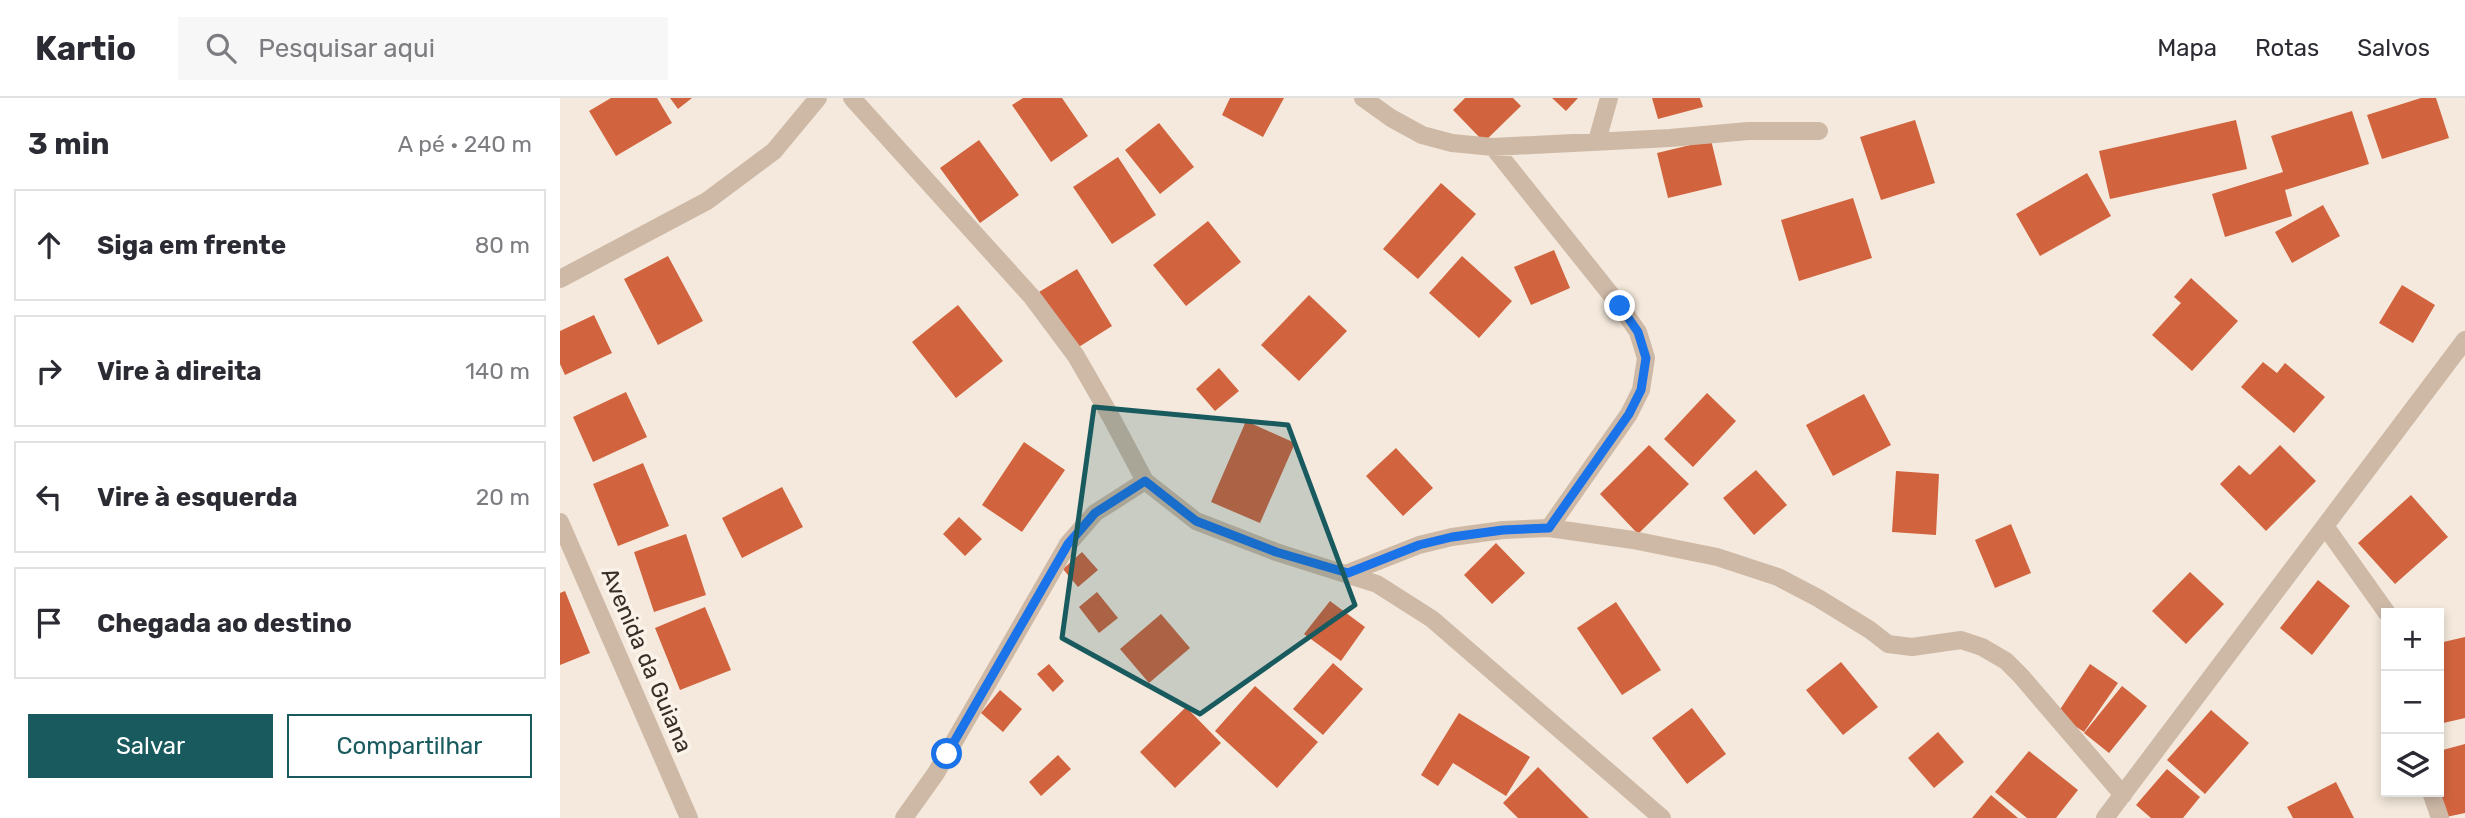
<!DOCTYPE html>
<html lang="pt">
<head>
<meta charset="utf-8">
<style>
  :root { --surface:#fff; --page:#f7f7f7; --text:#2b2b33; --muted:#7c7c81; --line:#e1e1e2; --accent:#195a5f }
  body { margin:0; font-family:Rubik,sans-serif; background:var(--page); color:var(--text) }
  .controls { position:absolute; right:21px; bottom:21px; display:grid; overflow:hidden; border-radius:0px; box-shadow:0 4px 10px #0003 }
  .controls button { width:63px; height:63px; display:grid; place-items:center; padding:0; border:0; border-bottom:2px solid var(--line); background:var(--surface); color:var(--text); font:35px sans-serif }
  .stop { position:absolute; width:21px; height:21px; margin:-16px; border:5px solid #1a73e8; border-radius:50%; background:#fff }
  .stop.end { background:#1a73e8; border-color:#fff; box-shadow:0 2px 7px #0008 }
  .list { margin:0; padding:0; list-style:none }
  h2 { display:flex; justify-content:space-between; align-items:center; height:91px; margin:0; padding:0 28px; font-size:30px }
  h2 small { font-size:23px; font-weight:400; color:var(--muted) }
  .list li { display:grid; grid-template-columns:46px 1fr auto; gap:21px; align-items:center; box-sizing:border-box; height:112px; margin:0 14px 14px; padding:0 14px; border:2px solid var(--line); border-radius:0px }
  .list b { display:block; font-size:26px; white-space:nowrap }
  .list em { font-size:23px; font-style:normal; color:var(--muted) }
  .actions { display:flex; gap:14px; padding:21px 28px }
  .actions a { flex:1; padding:16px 0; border:2px solid var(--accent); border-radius:0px; text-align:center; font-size:24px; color:var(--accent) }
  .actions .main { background:var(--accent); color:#fff }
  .icon { flex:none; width:38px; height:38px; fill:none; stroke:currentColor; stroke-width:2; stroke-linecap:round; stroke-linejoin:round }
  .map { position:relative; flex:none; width:1905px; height:720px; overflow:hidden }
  header { display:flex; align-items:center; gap:42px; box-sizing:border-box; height:98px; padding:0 35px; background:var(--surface); border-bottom:2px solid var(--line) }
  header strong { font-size:33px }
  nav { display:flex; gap:38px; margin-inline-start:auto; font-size:24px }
  .search { width:490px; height:63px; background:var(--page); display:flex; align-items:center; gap:18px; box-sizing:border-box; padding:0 24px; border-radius:0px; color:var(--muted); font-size:26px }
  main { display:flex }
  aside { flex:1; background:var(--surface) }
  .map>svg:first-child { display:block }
  .building { fill:#d1643e }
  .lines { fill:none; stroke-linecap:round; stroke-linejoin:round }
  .minor { stroke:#ceb9a7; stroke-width:18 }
  .route { stroke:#1a73e8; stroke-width:9 }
  .marked { fill:#195a5f; fill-opacity:0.2; stroke:#195a5f; stroke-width:5; stroke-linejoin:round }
  .labels { text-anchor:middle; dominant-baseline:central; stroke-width:7; stroke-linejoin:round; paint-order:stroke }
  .street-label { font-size:23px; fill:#3a2e28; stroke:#fbf3e9 }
</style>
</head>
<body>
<header>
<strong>Kartio</strong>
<div class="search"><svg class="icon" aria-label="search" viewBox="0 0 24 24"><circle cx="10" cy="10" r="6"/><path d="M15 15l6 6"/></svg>Pesquisar aqui</div>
<nav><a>Mapa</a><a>Rotas</a><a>Salvos</a></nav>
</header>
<main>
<aside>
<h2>3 min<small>A pé · 240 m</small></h2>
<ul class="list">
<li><svg class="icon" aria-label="ahead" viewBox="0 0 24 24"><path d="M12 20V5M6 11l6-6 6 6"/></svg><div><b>Siga em frente</b></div><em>80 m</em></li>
<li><svg class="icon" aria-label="right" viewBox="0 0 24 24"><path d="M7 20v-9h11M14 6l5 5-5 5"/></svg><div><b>Vire à direita</b></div><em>140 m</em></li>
<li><svg class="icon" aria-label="left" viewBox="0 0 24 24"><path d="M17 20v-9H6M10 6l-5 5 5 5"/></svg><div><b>Vire à esquerda</b></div><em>20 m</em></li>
<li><svg class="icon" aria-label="arrive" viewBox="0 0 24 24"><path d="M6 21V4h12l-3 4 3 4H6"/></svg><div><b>Chegada ao destino</b></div></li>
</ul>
<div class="actions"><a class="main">Salvar</a><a>Compartilhar</a></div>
</aside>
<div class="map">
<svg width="1905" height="720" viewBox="0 0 1905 720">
  <rect width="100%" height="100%" fill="#f4e9dc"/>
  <!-- building -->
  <path class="building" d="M 51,0 L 97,0 L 112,25 L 56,58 L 29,13 Z
    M 110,0 L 132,0 L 118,11 Z
    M 463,0 L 502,0 L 528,38 L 491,64 L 452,7 Z
    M 670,0 L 724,0 L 703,39 L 662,17 Z
    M 905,0 L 953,0 L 961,8 L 924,44 L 893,12 Z
    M 992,0 L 1018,0 L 1006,13 Z
    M 1092,0 L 1140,0 L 1143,9 L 1098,21 Z
    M 1861,0 L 1876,0 L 1889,40 L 1822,61 L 1807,17 Z
    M 1792,13 L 1809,66 L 1725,92 L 1732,118 L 1665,139 L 1652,96 L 1723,74 L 1711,38 Z
    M 1355,22 L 1375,85 L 1321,102 L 1300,39 Z
    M 1676,22 L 1687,71 L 1550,101 L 1539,53 Z
    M 599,25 L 634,69 L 600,96 L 565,52 Z
    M 419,42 L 459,97 L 420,125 L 380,70 Z
    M 1151,42 L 1162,87 L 1108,100 L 1097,55 Z
    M 558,59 L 596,117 L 552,146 L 513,89 Z
    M 1527,75 L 1551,118 L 1480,158 L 1456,116 Z
    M 881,85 L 916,116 L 858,181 L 823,151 Z
    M 1293,100 L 1312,160 L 1239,183 L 1221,122 Z
    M 1763,107 L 1780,138 L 1732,165 L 1715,134 Z
    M 648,123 L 681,164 L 626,208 L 593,167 Z
    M 994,152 L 1010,190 L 971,207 L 954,169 Z
    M 108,158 L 143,223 L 98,247 L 64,181 Z
    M 902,158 L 952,203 L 919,240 L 869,195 Z
    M 517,171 L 552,228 L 514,252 L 479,194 Z
    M 1631,180 L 1678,223 L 1632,273 L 1592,237 L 1621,205 L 1614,199 Z
    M 1842,187 L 1875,207 L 1853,245 L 1819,225 Z
    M 749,197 L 787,233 L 739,283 L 701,247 Z
    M 398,207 L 443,263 L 396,300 L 352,244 Z
    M 34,217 L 52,255 L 5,277 L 0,266 L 0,233 Z
    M 1703,264 L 1717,275 L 1725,265 L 1765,299 L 1734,335 L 1681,289 Z
    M 659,270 L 679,293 L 655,313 L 636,291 Z
    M 66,294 L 87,339 L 33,364 L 13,319 Z
    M 1147,295 L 1176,323 L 1133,369 L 1104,341 Z
    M 1304,296 L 1331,347 L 1273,378 L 1246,327 Z
    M 686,323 L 735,345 L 700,425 L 651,404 Z
    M 464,344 L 505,372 L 462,434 L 422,407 Z
    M 1089,347 L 1129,386 L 1078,436 L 1040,396 Z
    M 1720,347 L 1756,383 L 1706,433 L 1660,386 L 1679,367 L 1690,377 Z
    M 836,350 L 873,390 L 843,418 L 806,378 Z
    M 83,365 L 109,428 L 58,448 L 33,386 Z
    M 1196,372 L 1227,407 L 1194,437 L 1163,400 Z
    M 1336,373 L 1379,376 L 1376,437 L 1332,434 Z
    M 222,389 L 243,429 L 182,460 L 162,420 Z
    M 1851,397 L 1888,439 L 1835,486 L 1798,445 Z
    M 399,419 L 422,441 L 405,458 L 383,436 Z
    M 1451,426 L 1471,475 L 1435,490 L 1415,442 Z
    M 126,436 L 146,497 L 94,514 L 74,454 Z
    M 936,445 L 965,475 L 932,506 L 904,477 Z
    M 522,454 L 538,472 L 518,489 L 503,471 Z
    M 1630,474 L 1664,506 L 1626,546 L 1592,513 Z
    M 1758,482 L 1790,508 L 1752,557 L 1720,530 Z
    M 5,493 L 30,555 L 0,567 L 0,495 Z
    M 537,494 L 558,520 L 539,535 L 519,509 Z
    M 770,503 L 805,529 L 781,563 L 744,536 Z
    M 1056,504 L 1101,572 L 1062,597 L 1017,530 Z
    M 145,509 L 171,572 L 120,592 L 95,530 Z
    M 601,516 L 630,550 L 589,585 L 560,551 Z
    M 1905,539 L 1905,620 L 1879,626 L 1879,545 Z
    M 1281,564 L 1318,609 L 1283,637 L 1246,592 Z
    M 773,565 L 803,591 L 763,637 L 733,611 Z
    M 489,566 L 504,583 L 493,594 L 477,576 Z
    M 1530,566 L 1558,585 L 1524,634 L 1497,616 Z
    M 695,588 L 758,644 L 717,690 L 655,633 Z
    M 1562,588 L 1587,608 L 1549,655 L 1524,635 Z
    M 440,592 L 462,611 L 443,634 L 421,615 Z
    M 626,609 L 661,645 L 615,690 L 580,654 Z
    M 1132,610 L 1166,656 L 1127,686 L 1092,640 Z
    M 1651,612 L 1689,645 L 1645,696 L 1607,662 Z
    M 899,615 L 970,659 L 946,698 L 893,665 L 878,688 L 861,677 Z
    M 1378,634 L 1404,664 L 1374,690 L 1348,660 Z
    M 1905,646 L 1905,715 L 1886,719 L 1879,691 L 1879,653 Z
    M 1469,653 L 1518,692 L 1496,720 L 1467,720 L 1435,694 Z
    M 498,657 L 511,671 L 481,698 L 469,684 Z
    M 978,669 L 1029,720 L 958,720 L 943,705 Z
    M 1607,671 L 1640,699 L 1623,720 L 1591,720 L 1576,707 Z
    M 1776,684 L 1794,720 L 1733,720 L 1727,709 Z
    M 1431,697 L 1458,720 L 1412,720 Z"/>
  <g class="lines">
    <!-- minor -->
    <path class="minor" d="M 292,0 L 472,199 L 516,258 L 551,319 L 585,383 L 636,423 L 716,454 L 817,486 L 872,521 L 1102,720
      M 803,0 L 831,20 L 862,37 L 892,45 L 933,49 L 1110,40 L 1188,33 L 1259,33
      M 1037,43 L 1049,0
      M 933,49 L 1060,208 L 1078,234 L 1086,260 L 1081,292 L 1069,316 L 989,430
      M 0,181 L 147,103 L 214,53 L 258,0
      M 0,424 L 129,720
      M 1765,428 L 1827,515
      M 788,475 L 859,447 L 892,439 L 943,432 L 989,430 L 1073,442 L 1157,459 L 1218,479 L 1258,500 L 1310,532 L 1328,546 L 1352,549 L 1401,542 L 1422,549 L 1446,563 L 1461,578 L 1563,697
      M 1871,694 L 1880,720
      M 344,720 L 376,675 L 508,446 L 535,415 L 585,383
      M 1545,720 L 1905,242"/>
  </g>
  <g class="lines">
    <!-- route -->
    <path class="route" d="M 387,656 L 508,446 L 535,415 L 585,383 L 636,423 L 716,454 L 788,475 L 859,447 L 892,439 L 943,432 L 989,430 L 1069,316 L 1081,292 L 1086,260 L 1078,234 L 1060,208"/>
  </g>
  <!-- marked area -->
  <path class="marked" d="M 534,309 L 728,327 L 795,507 L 640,616 L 502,540 Z"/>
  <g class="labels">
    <!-- street labels -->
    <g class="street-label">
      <text transform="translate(87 562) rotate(67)">Avenida da Guiana</text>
    </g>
  </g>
</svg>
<div class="controls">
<button>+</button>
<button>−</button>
<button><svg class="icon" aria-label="layers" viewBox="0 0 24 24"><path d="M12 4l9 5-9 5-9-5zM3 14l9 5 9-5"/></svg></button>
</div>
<div class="stop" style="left:387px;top:656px"></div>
<div class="stop end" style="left:1060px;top:208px"></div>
</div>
</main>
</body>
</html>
